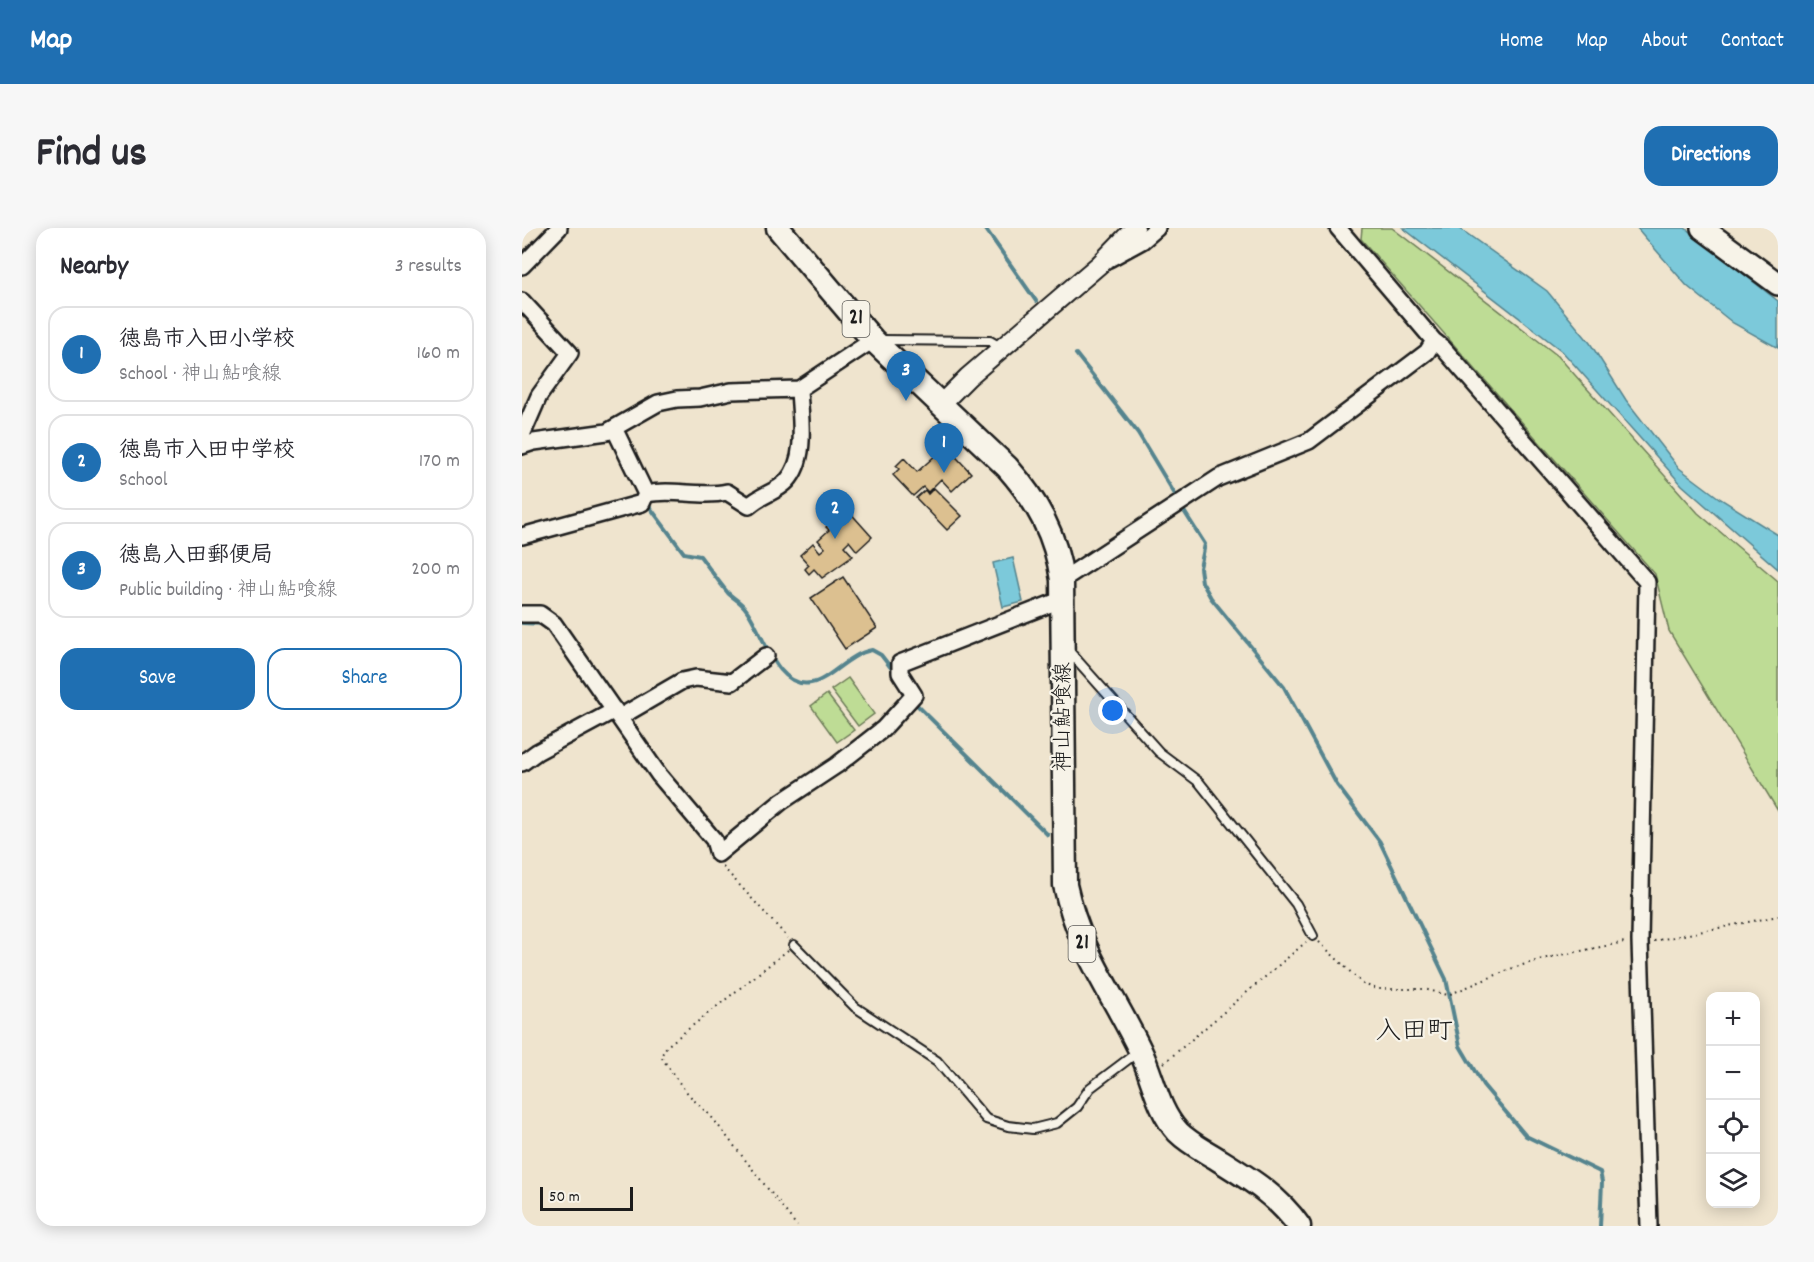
<!DOCTYPE html>
<html lang="en">
<head>
<meta charset="utf-8">
<style>
  :root { --surface:#fff; --page:#f7f7f7; --text:#2b2b33; --muted:#7c7c81; --line:#e1e1e2; --accent:#1f6fb2 }
  body { margin:0; font-family:Dekko,"Klee One",sans-serif; background:var(--page); color:var(--text) }
  .controls { position:absolute; right:18px; bottom:18px; display:grid; overflow:hidden; border-radius:12px; box-shadow:0 3px 15px #0003 }
  .controls button { width:54px; height:54px; display:grid; place-items:center; padding:0; border:0; border-bottom:2px solid var(--line); background:var(--surface); color:var(--text); font:30px sans-serif }
  .scale { position:absolute; left:18px; bottom:15px; width:93px; box-sizing:border-box; padding-left:6px; border:3px solid #1c1c1c; border-top:0; font-size:16px; line-height:21px; white-space:nowrap; color:#1c1c1c; -webkit-text-stroke:4px #f7f3e8; paint-order:stroke }
  .you { position:absolute; left:591px; top:483px; width:21px; height:21px; margin:-15px; border:4px solid #fff; border-radius:50%; background:#1a73e8; box-shadow:0 0 0 9px #1a73e833 }
  .badge { display:grid; place-items:center; width:39px; height:39px; border-radius:50%; background:var(--accent); color:#fff; font-size:20px; font-weight:700 }
  .pin { position:absolute; translate:-50% -50px; filter:drop-shadow(0 2px 3px #0008) }
  .pin::after { content:''; position:absolute; top:32px; width:21px; height:18px; background:inherit; clip-path:polygon(0 0,100% 0,50% 100%) }
  .list { margin:0; padding:0; list-style:none }
  h2 { display:flex; justify-content:space-between; align-items:center; height:78px; margin:0; padding:0 24px; font-size:26px }
  h2 small { font-size:20px; font-weight:400; color:var(--muted) }
  .list li { display:grid; grid-template-columns:39px 1fr auto; gap:18px; align-items:center; box-sizing:border-box; height:96px; margin:0 12px 12px; padding:0 12px; border:2px solid var(--line); border-radius:18px }
  .list b { display:block; font-size:22px; white-space:nowrap }
  .list p { margin:0; font-size:20px; white-space:nowrap; color:var(--muted) }
  .list em { font-size:20px; font-style:normal; color:var(--muted) }
  .actions { display:flex; gap:12px; padding:18px 24px }
  .actions a { flex:1; padding:14px 0; border:2px solid var(--accent); border-radius:18px; text-align:center; font-size:21px; color:var(--accent) }
  .actions .main { background:var(--accent); color:#fff }
  .icon { flex:none; width:33px; height:33px; fill:none; stroke:currentColor; stroke-width:2; stroke-linecap:round; stroke-linejoin:round }
  .map { position:relative; flex:none; width:1256px; height:998px; overflow:hidden; border-radius:18px }
  header { display:flex; align-items:center; gap:36px; box-sizing:border-box; height:84px; padding:0 30px; background:var(--accent); color:#fff }
  header strong { font-size:28px }
  nav { display:flex; gap:33px; margin-inline-start:auto; font-size:21px }
  .intro { display:flex; align-items:center; justify-content:space-between; box-sizing:border-box; height:144px; padding:0 36px }
  h1 { margin:0; font-size:42px }
  .button { padding:15px 27px; border-radius:18px; background:var(--accent); color:#fff; font-size:21px; font-weight:700 }
  main { display:flex; gap:36px; padding:0 36px }
  aside { flex:1; background:var(--surface); border-radius:18px; box-shadow:0 3px 15px #0003 }
  .map>svg:first-child { display:block }
  .green { fill:#bedc95; stroke:#6d7c58; stroke-width:1.5 }
  .water { fill:#7bc9da; stroke:#55848e; stroke-width:1.5 }
  .lines { fill:none; stroke-linecap:round; stroke-linejoin:round }
  .stream { stroke:#55848e; stroke-width:4 }
  .building { fill:#dcc090; stroke:#1c1c1c; stroke-width:1.5 }
  .service-casing { stroke:#1c1c1c; stroke-width:12 }
  .minor-casing { stroke:#1c1c1c; stroke-width:20 }
  .tertiary-casing { stroke:#1c1c1c; stroke-width:22 }
  .secondary-casing { stroke:#1c1c1c; stroke-width:26 }
  .primary-casing { stroke:#1c1c1c; stroke-width:27 }
  .path { stroke:#1c1c1c; stroke-width:2; stroke-dasharray:1.5 4.5; stroke-linecap:butt }
  .service { stroke:#f7f3e8; stroke-width:8 }
  .minor { stroke:#f7f3e8; stroke-width:15 }
  .tertiary { stroke:#f7f3e8; stroke-width:18 }
  .secondary { stroke:#f7f3e8; stroke-width:21 }
  .primary { stroke:#f7f3e8; stroke-width:22 }
  .labels { text-anchor:middle; dominant-baseline:central; stroke-width:4.5; stroke-linejoin:round; paint-order:stroke }
  .shield { fill:#f7f3e8; stroke:#5e5c59; stroke-width:1.5 }
  .shield-label { font-size:21px; font-weight:bold; fill:#1c1c1c }
  .street-label { font-size:22px; fill:#1c1c1c; stroke:#f7f3e8 }
  .quarter-label { font-size:26px; fill:#1c1c1c; stroke:#f7f3e8 }
</style>
</head>
<body>
<header>
<strong>Map</strong>
<nav><a>Home</a><a>Map</a><a>About</a><a>Contact</a></nav>
</header>
<div class="intro"><h1>Find us</h1><a class="button">Directions</a></div>
<main>
<aside>
<h2>Nearby<small>3 results</small></h2>
<ul class="list">
<li><span class="badge">1</span><div><b>徳島市入田小学校</b><p>School · 神山鮎喰線</p></div><em>160 m</em></li>
<li><span class="badge">2</span><div><b>徳島市入田中学校</b><p>School</p></div><em>170 m</em></li>
<li><span class="badge">3</span><div><b>徳島入田郵便局</b><p>Public building · 神山鮎喰線</p></div><em>200 m</em></li>
</ul>
<div class="actions"><a class="main">Save</a><a>Share</a></div>
</aside>
<div class="map">
<svg width="1256" height="998" viewBox="0 0 1256 998">
  <rect width="100%" height="100%" fill="#efe4ce"/>
  <filter id="ink" filterUnits="userSpaceOnUse"><feTurbulence type="fractalNoise" baseFrequency=".0167" numOctaves="2"/><feDisplacementMap in="SourceGraphic" scale="12" xChannelSelector="R" yChannelSelector="G"/><feConvolveMatrix kernelMatrix="1 2 1 2 8 2 1 2 1" color-interpolation-filters="sRGB"/></filter>
  <g filter="url(#ink)">
    <!-- green -->
    <path class="green" d="M 840,0 L 870,0 L 1036,128 L 1176,285 L 1256,353 L 1256,583 L 1147,403 L 1133,346 L 839,11 Z
      M 326,450 L 352,486 L 336,498 L 309,462 Z
      M 305,466 L 332,502 L 315,514 L 289,478 Z"/>
    <!-- water -->
    <path class="water" d="M 881,0 L 937,0 L 1025,63 L 1068,115 L 1104,172 L 1157,240 L 1197,270 L 1256,307 L 1256,341 L 1160,257 L 1040,123 Z
      M 1115,0 L 1163,0 L 1256,73 L 1256,120 L 1211,95 L 1165,58 Z
      M 491,330 L 501,374 L 481,379 L 471,335 Z"/>
    <g class="lines">
      <!-- stream -->
      <path class="stream" d="M 463,0 L 514,73
        M 554,126 L 616,205 L 657,273
        M 124,274 L 162,325 L 178,328 C 187,340 196,353 206,365 C 211,370 219,374 223,380 C 240,400 253,462 289,455 C 308,452 326,426 350,422 L 359,427 L 373,445
        M 660,280 L 683,316 L 678,340 L 680,354 L 689,370 L 762,459 L 815,557 L 858,614 L 924,751 L 938,818 L 961,857 L 1004,908 L 1078,944 L 1080,954 L 1078,998
        M 0,395 L 23,396
        M 392,474 L 526,607"/>
    </g>
    <!-- building -->
    <path class="building" d="M 424,218 L 449,245 L 430,263 L 419,251 L 406,264 L 401,259 L 391,268 L 371,247 L 377,241 L 374,238 L 382,230 L 395,244 Z
      M 412,260 L 440,288 L 425,302 L 394,270 L 403,262 L 406,266 Z
      M 325,281 L 350,309 L 335,323 L 327,313 L 322,318 L 331,328 L 300,350 L 292,341 L 287,346 L 283,341 L 287,337 L 278,327 L 291,315 L 298,324 L 303,320 L 296,312 L 307,302 L 304,299 Z
      M 321,349 L 355,400 L 323,421 L 289,370 Z"/>
    <g class="lines">
      <defs>
        <path id="service" d="M 359,112 L 468,113 L 480,120
          M 546,422 L 637,524 L 677,554 L 774,676 L 791,708
          M 272,717 L 333,779 L 415,833 L 464,891 L 486,898 L 511,901 L 535,895 L 555,879 L 568,860 L 617,823"/>
        <path id="minor" d="M 816,0 L 912,113 L 921,120 L 1125,354 L 1118,713 L 1127,998
          M 587,31 L 620,13 L 635,0
          M 0,38 L 37,0
          M 0,73 L 48,125 L 17,168 L 0,207
          M 0,218 L 12,214 L 85,204 L 136,175 L 155,171 L 178,170 L 209,163 L 277,161 L 351,112
          M 124,266 C 151,260 178,270 205,264 L 227,278 C 238,267 255,264 265,253 C 286,230 278,189 277,161
          M 0,308 L 120,275 L 124,266 L 92,200
          M 540,352 L 696,250 L 787,213 L 905,124 L 912,113
          M 0,386 L 18,386 L 32,396 L 137,547 L 192,612 L 196,626 L 259,574 L 315,537 L 361,501 L 392,467 L 378,445 L 378,435 L 541,371
          M 98,489 L 160,453 L 174,450 L 210,454 L 244,428
          M 0,535 L 15,524 L 93,482"/>
        <path id="tertiary" d="M 418,177 L 446,149 L 578,36 L 613,0"/>
        <path id="secondary" d="M 1180,0 L 1256,56"/>
        <path id="primary" d="M 256,0 L 351,112 L 485,239 C 515,273 534,307 540,352 L 543,657 C 558,725 589,762 618,822 C 631,849 635,881 656,904 C 667,915 681,922 694,930 C 726,950 755,967 777,998"/>
      </defs>
      <!-- service casing -->
      <use href="#service" class="service-casing"/>
      <!-- minor casing -->
      <use href="#minor" class="minor-casing"/>
      <!-- tertiary casing -->
      <use href="#tertiary" class="tertiary-casing"/>
      <!-- secondary casing -->
      <use href="#secondary" class="secondary-casing"/>
      <!-- primary casing -->
      <use href="#primary" class="primary-casing"/>
      <!-- path -->
      <path class="path" d="M 201,639 L 266,710
        M 1132,713 L 1256,688
        M 797,714 L 841,756 L 855,761 L 902,761 L 926,767 L 991,740 L 1020,731 L 1103,714
        M 266,722 L 145,818 L 139,828 C 153,850 168,871 188,887 L 275,998
        M 642,835 L 784,714"/>
      <!-- service -->
      <use href="#service" class="service"/>
      <!-- minor -->
      <use href="#minor" class="minor"/>
      <!-- tertiary -->
      <use href="#tertiary" class="tertiary"/>
      <!-- secondary -->
      <use href="#secondary" class="secondary"/>
      <!-- primary -->
      <use href="#primary" class="primary"/>
    </g>
  </g>
  <g class="labels">
    <!-- shield labels -->
    <g class="shield">
      <rect x="320.5" y="73" width="27" height="36" rx="4.5"/>
      <rect x="546.5" y="698" width="27" height="36" rx="4.5"/>
    </g>
    <g class="shield-label">
      <text x="334" y="91">21</text>
      <text x="560" y="716">21</text>
    </g>
    <!-- street labels -->
    <g class="street-label">
      <text transform="translate(542 489) rotate(-90)">神山鮎喰線</text>
    </g>
    <!-- quarter labels -->
    <g class="quarter-label">
      <text x="892" y="804">入田町</text>
    </g>
  </g>
</svg>
<div class="controls">
<button>+</button>
<button>−</button>
<button><svg class="icon" aria-label="locate" viewBox="0 0 24 24"><circle cx="12" cy="12" r="6"/><path d="M12 2v4M12 18v4M2 12h4M18 12h4"/></svg></button>
<button><svg class="icon" aria-label="layers" viewBox="0 0 24 24"><path d="M12 4l9 5-9 5-9-5zM3 14l9 5 9-5"/></svg></button>
</div>
<div class="scale">50 m</div>
<div class="you"></div>
<div class="pin badge" style="left:422px;top:245px">1</div>
<div class="pin badge" style="left:313px;top:311px">2</div>
<div class="pin badge" style="left:384px;top:173px">3</div>
</div>
</main>
</body>
</html>
